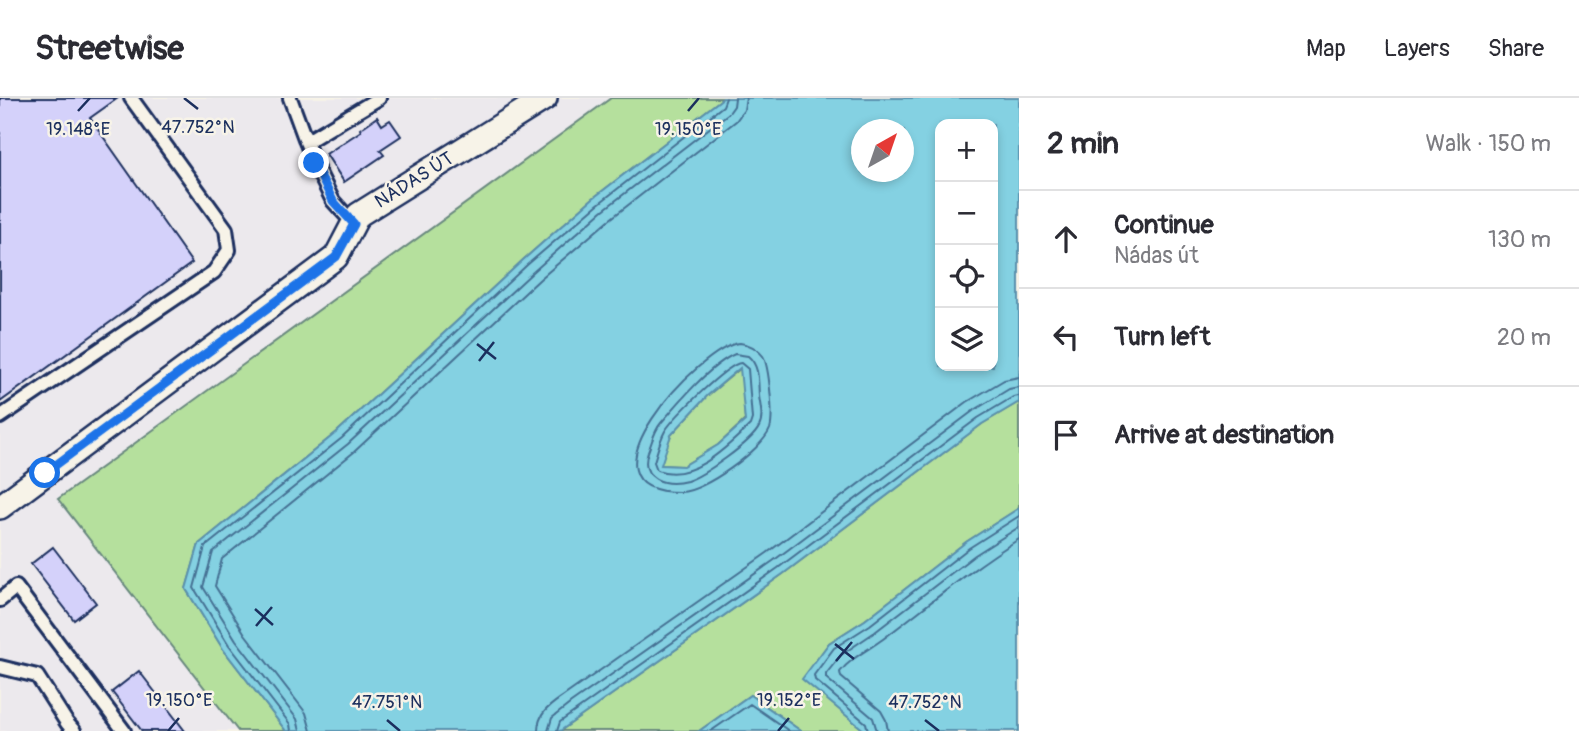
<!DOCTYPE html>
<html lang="en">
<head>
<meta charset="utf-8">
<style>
  :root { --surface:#fff; --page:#f7f7f7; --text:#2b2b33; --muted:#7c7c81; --line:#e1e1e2 }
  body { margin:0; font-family:Pangolin,sans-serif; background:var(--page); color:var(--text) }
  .controls { position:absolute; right:21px; top:21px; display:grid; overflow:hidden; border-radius:14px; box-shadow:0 4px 10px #0003 }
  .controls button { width:63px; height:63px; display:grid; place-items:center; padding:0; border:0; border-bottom:2px solid var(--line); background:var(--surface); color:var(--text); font:35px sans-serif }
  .compass { position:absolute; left:851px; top:21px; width:63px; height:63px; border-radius:50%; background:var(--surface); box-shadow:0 4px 10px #0003; rotate:40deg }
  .stop { position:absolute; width:21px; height:21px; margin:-16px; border:5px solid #1a73e8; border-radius:50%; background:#fff }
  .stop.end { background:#1a73e8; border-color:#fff; box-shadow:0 2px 7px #0008 }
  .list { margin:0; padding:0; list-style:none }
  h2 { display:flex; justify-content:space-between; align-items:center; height:91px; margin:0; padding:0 28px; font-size:30px }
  h2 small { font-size:23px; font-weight:400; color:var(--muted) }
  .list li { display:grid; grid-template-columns:46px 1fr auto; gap:21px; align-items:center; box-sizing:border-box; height:98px; padding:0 28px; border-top:2px solid var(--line) }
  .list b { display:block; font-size:26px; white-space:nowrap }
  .list p { margin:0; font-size:23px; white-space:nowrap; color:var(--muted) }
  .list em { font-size:23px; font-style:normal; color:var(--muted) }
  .icon { flex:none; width:38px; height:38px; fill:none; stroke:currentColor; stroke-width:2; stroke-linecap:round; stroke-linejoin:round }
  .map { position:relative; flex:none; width:1019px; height:633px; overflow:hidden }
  header { display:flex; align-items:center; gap:42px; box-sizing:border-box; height:98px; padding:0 35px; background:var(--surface); border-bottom:2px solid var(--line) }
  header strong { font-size:33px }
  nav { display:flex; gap:38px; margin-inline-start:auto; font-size:24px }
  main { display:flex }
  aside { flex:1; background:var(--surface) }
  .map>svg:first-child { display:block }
  .built { fill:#ece9ed }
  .green { fill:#b5e09d; stroke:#68887e; stroke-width:2 }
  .water { fill:#84d1e2; stroke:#5a90ad; stroke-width:2; fill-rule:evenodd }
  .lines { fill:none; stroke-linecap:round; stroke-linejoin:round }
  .shore { stroke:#457093; stroke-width:2 }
  .building { fill:#d4d1fa; stroke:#1b2f5e; stroke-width:2 }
  .service-casing { stroke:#1b2f5e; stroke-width:18 }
  .minor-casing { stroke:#1b2f5e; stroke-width:28 }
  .service { stroke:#f7f3e8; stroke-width:12 }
  .minor { stroke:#f7f3e8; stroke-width:23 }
  .route { stroke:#1a73e8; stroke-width:9 }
  .ticks { fill:none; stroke:#1b2f5e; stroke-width:2.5 }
  .labels { text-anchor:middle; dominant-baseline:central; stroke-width:5; stroke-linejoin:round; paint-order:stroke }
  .street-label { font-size:19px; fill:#1b2f5e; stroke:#f7f3e8 }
  .ticks-label { font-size:18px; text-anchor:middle; fill:#1b2f5e; stroke:#f7f3e8; stroke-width:5; stroke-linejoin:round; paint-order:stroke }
</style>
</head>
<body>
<header>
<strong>Streetwise</strong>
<nav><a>Map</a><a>Layers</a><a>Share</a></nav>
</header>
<main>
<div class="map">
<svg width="1019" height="633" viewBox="0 0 1019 633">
  <rect width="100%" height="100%" fill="#f7f3e8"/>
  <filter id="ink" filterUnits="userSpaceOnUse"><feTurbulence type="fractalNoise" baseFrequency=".0143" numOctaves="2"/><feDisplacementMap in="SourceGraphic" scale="14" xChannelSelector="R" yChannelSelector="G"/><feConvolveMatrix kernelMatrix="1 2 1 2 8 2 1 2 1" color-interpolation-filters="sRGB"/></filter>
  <g filter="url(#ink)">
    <!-- built -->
    <path class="built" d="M 0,0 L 611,0 L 58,401 L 238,633 L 0,633 Z"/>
    <!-- green -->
    <path class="green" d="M 611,0 L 723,0 L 592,101 L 523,162 L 337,334 L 199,446 L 186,491 L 223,551 L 286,633 L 238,633 L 58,401 Z
      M 741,270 L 745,322 L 718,347 L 683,368 L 660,367 L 671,337 L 707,298 Z
      M 1019,304 L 1019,410 L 966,444 L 865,522 L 829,545 L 803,581 L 865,633 L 801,633 L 750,597 L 699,633 L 560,633 L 783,476 L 982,326 Z"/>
    <!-- water -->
    <path class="water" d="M 723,0 L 1019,0 L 1019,304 L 982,326 L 783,476 L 560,633 L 286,633 L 223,551 L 186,491 L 199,446 L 337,334 L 523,162 L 592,101 ZM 940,26 L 993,26 L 993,268 L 940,268 ZM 862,32 L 904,32 L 904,74 L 862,74 ZM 740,270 L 745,323 L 718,347 L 683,368 L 661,367 L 671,337 L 707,298 Z
      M 1019,410 L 1019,633 L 865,633 L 802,581 L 829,545 L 865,522 L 966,444 Z
      M 750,597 L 801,633 L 699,633 Z"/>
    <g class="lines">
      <!-- shore -->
      <path class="shore" d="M 740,245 C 749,246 757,250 763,258 C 769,268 774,319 770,331 C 762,352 703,394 681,394 C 565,395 701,247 740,245 Z
        M 735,256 L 748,258 C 760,268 758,284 759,298 C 760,307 764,320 759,329 C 752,344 703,378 687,383 C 665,389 639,381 648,354 C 652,344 654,333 661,325 C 678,305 711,266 735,256 Z
        M 741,265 L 748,271 L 752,321 L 750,327 C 727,349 692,385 657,372 L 654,364 C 657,354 660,342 665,333 C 674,319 727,266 741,265 Z
        M 291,633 L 290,626 L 229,547 L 194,490 L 205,449 L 342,340 L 527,167 L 597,107 L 723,8 L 726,0
        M 300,633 L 297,621 L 236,542 L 203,489 L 213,454 L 348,346 L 533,174 L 602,113 L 729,15 L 734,8 L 735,0
        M 311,633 L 306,615 L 245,536 L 215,488 L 222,461 L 354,354 L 540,181 L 609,122 L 736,23 L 744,12 L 746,0
        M 538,633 C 538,614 551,607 565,597 L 767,455 L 967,304 L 1004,282 L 1019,279
        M 548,633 L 552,620 L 571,605 L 773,463 L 973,313 L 1009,291 L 1019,289
        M 557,633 L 560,624 L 778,470 L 978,320 L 1013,299 L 1019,298
        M 711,633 L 750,606 L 789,633
        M 868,633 L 866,625 L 815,582 L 814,577 L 834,550 L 870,527 L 969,450 L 1019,418
        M 877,633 L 873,620 L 826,580 L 826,576 L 841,557 L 875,534 L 975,457 L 1019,429
        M 888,633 L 886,622 L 881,613 L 841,579 L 840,574 C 852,559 868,552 883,541 C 928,507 971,471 1019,441"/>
    </g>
    <!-- building -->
    <path class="building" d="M 0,0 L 118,0 L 90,20 L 192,165 L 0,304 Z
      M 377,19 L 382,27 L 390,22 L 401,38 L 380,52 L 384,57 L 344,84 L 326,56 L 361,33 L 360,31 Z
      M 53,449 L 96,505 L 74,522 L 31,466 Z
      M 139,573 L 185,633 L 142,633 L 112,594 Z"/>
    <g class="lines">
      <defs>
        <path id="service" d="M 290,0 L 314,65 L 333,103 L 354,126
          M 306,44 L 379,0
          M 0,319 L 214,174 L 229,152 L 226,131 L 131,0
          M 0,502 L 16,489 L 124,633
          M 0,569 L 37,578 L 67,625 L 74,633"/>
        <path id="minor" d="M 0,409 L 336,159 L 358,117 L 545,0"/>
      </defs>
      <!-- service casing -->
      <use href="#service" class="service-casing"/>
      <!-- minor casing -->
      <use href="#minor" class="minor-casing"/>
      <!-- service -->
      <use href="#service" class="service"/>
      <!-- minor -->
      <use href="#minor" class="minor"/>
    </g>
  </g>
  <g class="lines" filter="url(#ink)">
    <!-- route -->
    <path class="route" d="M 45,375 L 336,159 L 354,126 L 333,103 L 314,65"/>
  </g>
  <!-- ticks -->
  <path class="ticks" d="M 184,0 L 198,11M 78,13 L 90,0M 688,13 L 699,0M 477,246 L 496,261M 479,263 L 494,244M 255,511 L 273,527M 256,528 L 272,509M 835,546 L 854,561M 836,563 L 852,544M 387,622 L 400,633M 925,622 L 939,633M 168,633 L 179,620M 778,633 L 789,620"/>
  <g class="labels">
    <!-- street labels -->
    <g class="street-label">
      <text transform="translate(414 82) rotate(-32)">NÁDAS ÚT</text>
    </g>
  </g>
  <g class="ticks-label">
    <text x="198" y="35">47.752°N</text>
    <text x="78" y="37">19.148°E</text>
    <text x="688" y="37">19.150°E</text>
    <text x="179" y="608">19.150°E</text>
    <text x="789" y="608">19.152°E</text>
    <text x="387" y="610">47.751°N</text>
    <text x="925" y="610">47.752°N</text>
  </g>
</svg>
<div class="controls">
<button>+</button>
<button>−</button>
<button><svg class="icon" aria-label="locate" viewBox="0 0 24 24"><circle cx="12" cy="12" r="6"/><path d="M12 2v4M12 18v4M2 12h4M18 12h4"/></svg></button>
<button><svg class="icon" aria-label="layers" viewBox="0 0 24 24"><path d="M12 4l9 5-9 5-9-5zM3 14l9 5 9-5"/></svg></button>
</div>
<svg class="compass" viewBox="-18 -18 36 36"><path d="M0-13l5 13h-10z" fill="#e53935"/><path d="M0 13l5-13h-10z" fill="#7c7c81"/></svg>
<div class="stop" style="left:45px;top:375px"></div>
<div class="stop end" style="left:314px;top:65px"></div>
</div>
<aside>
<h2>2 min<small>Walk · 150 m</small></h2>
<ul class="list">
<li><svg class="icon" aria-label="ahead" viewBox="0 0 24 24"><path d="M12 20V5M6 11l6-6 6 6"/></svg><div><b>Continue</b><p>Nádas út</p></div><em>130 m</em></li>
<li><svg class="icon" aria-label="left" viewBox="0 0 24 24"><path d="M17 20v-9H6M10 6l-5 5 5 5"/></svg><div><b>Turn left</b></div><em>20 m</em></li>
<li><svg class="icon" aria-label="arrive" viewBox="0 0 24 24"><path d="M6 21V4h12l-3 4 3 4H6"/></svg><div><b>Arrive at destination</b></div></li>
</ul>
</aside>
</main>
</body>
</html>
